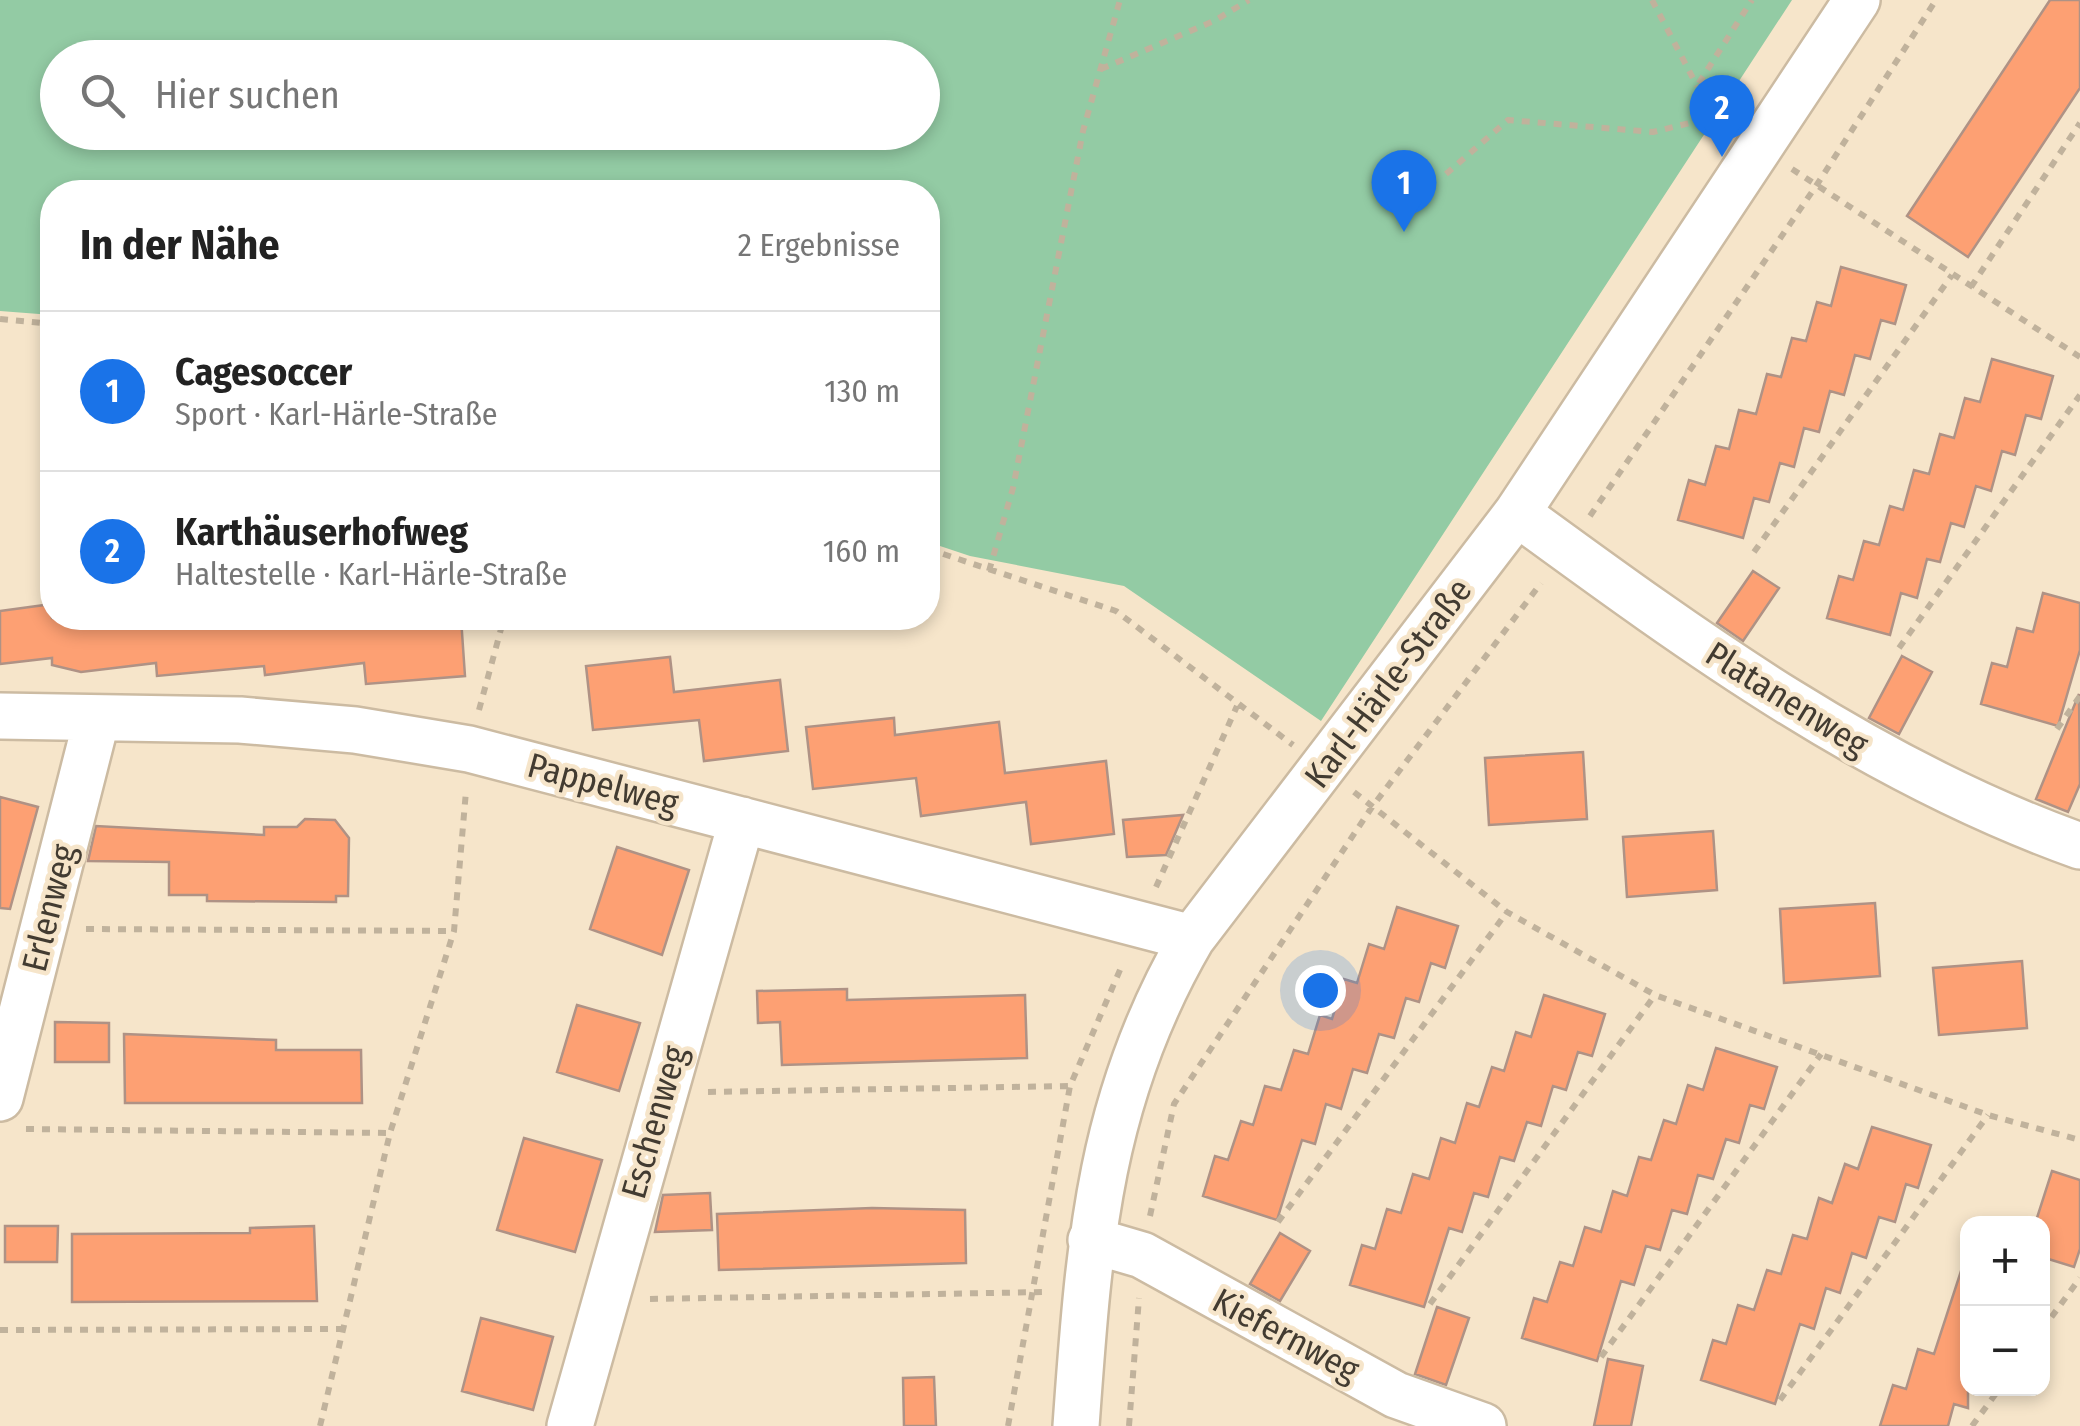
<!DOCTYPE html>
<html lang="de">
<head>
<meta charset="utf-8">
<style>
  :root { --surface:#fff; --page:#f2f2f2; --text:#222; --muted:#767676; --line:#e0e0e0; --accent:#1a73e8 }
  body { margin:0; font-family:"Fira Sans Condensed",sans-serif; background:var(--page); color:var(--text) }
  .controls { position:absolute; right:30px; bottom:30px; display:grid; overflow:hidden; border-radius:20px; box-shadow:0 5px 15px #0003 }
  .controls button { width:90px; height:90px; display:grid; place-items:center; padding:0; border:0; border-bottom:2px solid var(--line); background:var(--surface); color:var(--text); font:50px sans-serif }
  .you { position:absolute; left:1320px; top:990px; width:35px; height:35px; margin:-25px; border:8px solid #fff; border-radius:50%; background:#1a73e8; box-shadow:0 0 0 15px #1a73e833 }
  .badge { display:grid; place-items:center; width:65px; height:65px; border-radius:50%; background:var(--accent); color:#fff; font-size:32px; font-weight:700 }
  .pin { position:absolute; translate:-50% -82px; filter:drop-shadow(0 2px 5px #0008) }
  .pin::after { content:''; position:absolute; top:52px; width:35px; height:30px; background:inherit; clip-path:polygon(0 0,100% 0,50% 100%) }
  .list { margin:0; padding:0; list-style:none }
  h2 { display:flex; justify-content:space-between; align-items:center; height:130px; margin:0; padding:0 40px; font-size:42px }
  h2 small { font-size:32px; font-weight:400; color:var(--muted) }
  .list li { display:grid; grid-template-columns:65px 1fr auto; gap:30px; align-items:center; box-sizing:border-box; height:160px; padding:0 40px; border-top:2px solid var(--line) }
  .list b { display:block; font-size:38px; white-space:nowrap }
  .list p { margin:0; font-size:32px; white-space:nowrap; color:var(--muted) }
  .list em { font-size:32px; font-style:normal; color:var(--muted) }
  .icon { flex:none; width:55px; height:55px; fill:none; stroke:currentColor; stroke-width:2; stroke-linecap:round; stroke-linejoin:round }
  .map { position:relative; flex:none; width:2080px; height:1426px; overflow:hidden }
  .search { position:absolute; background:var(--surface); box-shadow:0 5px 15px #0003; left:40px; top:40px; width:900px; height:110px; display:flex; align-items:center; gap:25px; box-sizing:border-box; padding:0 35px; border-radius:55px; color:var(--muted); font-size:38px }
  .panel { position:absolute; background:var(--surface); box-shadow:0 5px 15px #0003; left:40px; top:180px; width:900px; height:450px; border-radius:40px }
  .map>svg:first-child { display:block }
  .green { fill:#93cba4; fill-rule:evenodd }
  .building { fill:#fda073; stroke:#af9285; stroke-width:2.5 }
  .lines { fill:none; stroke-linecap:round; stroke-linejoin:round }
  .street-casing { stroke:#ccbba2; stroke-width:50 }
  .path { stroke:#c0b29c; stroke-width:6; stroke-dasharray:8 8; stroke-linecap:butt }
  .street { stroke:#fff; stroke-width:45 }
  .labels { text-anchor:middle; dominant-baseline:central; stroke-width:9; stroke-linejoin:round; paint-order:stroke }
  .street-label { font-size:35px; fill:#423b31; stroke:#f6e5ca }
</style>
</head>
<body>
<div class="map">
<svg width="2080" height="1426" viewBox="0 0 2080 1426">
  <rect width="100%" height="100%" fill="#f6e5ca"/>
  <!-- green -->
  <path class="green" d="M 0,0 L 1792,0 L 1321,721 L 1124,586 L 970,556 L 928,542 L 928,192 L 52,192 L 52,315 L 0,311 ZM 58,58 L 922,58 L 922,132 L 58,132 Z"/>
  <!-- building -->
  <path class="building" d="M 2050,0 L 2080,0 L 2080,88 L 1968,257 L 1907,216 Z
    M 1841,267 L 1906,285 L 1895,324 L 1881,320 L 1870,359 L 1855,355 L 1844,395 L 1830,391 L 1819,432 L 1804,428 L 1794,467 L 1780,463 L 1769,502 L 1754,498 L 1743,538 L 1678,520 L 1689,480 L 1705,485 L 1716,446 L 1729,449 L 1739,410 L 1756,414 L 1767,374 L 1781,377 L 1792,338 L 1806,341 L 1817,302 L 1831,306 Z
    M 1992,359 L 2053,376 L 2041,419 L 2026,415 L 2015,455 L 2002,451 L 1991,491 L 1976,486 L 1964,527 L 1951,523 L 1940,562 L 1927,559 L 1917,598 L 1901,593 L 1890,635 L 1827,618 L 1839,576 L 1853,580 L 1864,541 L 1879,545 L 1890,506 L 1903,510 L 1914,470 L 1929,474 L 1940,434 L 1954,438 L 1965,398 L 1980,402 Z
    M 1753,571 L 1779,588 L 1743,641 L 1717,623 Z
    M 2043,593 L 2080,603 L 2080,650 L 2058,726 L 1981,704 L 1992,663 L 2007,667 L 2017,628 L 2033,632 Z
    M 52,604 L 52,618 L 461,618 L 465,676 L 366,684 L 364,663 L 265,675 L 264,666 L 157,676 L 156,663 L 81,672 L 52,665 L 52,658 L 0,664 L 0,611 Z
    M 1902,656 L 1932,672 L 1899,734 L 1869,718 Z
    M 670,657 L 674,692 L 780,680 L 788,751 L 704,761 L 699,720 L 593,730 L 586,666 Z
    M 2079,694 L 2080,784 L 2068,812 L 2036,799 Z
    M 894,718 L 895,735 L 999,722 L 1005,773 L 1106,761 L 1114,834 L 1031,844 L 1026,802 L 921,816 L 916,778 L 813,789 L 806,727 Z
    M 1583,752 L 1587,819 L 1489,825 L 1485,758 Z
    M 0,797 L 38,807 L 10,909 L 0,908 Z
    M 1183,815 L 1166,855 L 1127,857 L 1123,820 Z
    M 305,819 L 335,820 L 349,838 L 348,896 L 336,896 L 336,902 L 207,901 L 207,895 L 169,895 L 169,862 L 88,861 L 96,826 L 264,835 L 264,827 L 297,827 Z
    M 1713,831 L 1717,890 L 1627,897 L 1623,837 Z
    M 617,847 L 689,870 L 662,955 L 590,929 Z
    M 1875,903 L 1880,976 L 1784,983 L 1780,909 Z
    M 1397,907 L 1458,926 L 1445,968 L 1431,963 L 1419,1002 L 1406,998 L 1394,1038 L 1379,1034 L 1367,1073 L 1353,1069 L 1341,1109 L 1326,1104 L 1315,1144 L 1302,1140 L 1277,1220 L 1203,1196 L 1215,1156 L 1228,1160 L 1241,1121 L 1253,1125 L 1265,1086 L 1281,1090 L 1294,1050 L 1308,1054 L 1320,1015 L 1332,1019 L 1344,979 L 1357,983 L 1369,944 L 1384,949 Z
    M 2022,961 L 2027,1028 L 1939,1035 L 1933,968 Z
    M 847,989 L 847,1000 L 1025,995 L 1027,1058 L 782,1065 L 780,1022 L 758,1023 L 757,991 Z
    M 1544,995 L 1605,1014 L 1592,1056 L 1578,1052 L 1566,1090 L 1553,1086 L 1541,1126 L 1527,1122 L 1514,1161 L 1500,1157 L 1488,1197 L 1474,1193 L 1462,1232 L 1449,1228 L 1424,1307 L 1350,1285 L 1362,1245 L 1375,1249 L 1387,1209 L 1401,1213 L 1413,1174 L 1429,1179 L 1441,1138 L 1455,1143 L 1467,1103 L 1479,1107 L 1492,1067 L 1504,1071 L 1516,1032 L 1531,1037 Z
    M 577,1005 L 640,1023 L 619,1091 L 557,1072 Z
    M 55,1022 L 109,1023 L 109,1062 L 55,1062 Z
    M 124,1034 L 276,1040 L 276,1050 L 361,1050 L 362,1103 L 125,1103 Z
    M 1716,1048 L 1777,1067 L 1764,1109 L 1750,1105 L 1739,1143 L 1726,1139 L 1713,1179 L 1698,1175 L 1687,1214 L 1672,1210 L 1660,1250 L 1646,1246 L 1634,1285 L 1621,1281 L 1597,1361 L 1522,1338 L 1534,1298 L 1547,1302 L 1560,1262 L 1573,1266 L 1585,1227 L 1601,1232 L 1613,1191 L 1627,1196 L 1639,1157 L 1651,1160 L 1664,1120 L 1676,1124 L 1688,1085 L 1703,1090 Z
    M 1872,1127 L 1931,1145 L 1918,1188 L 1906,1184 L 1895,1222 L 1879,1217 L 1866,1258 L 1852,1253 L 1840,1293 L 1826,1288 L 1814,1329 L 1800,1324 L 1775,1404 L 1701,1380 L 1713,1340 L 1726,1344 L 1738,1305 L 1754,1310 L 1767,1270 L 1781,1274 L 1793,1235 L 1807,1239 L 1819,1198 L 1832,1203 L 1845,1164 L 1858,1169 Z
    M 524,1138 L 602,1160 L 575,1252 L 497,1230 Z
    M 2052,1171 L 2080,1180 L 2080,1249 L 2074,1267 L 2042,1257 L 2042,1224 L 2035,1224 Z
    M 710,1193 L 712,1230 L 655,1232 L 663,1195 Z
    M 872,1208 L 965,1210 L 966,1263 L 719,1270 L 717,1214 Z
    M 5,1226 L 58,1226 L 57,1262 L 5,1262 Z
    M 314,1226 L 317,1301 L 72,1302 L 72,1234 L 250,1233 L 250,1228 Z
    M 1280,1233 L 1310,1251 L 1280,1301 L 1250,1284 Z
    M 1961,1271 L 1968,1272 L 1968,1408 L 1954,1404 L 1948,1426 L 1880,1426 L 1893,1385 L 1906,1389 L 1918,1349 L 1934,1354 Z
    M 1437,1307 L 1469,1318 L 1446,1385 L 1415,1374 Z
    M 481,1318 L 553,1337 L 533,1410 L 462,1391 Z
    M 1608,1359 L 1643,1366 L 1631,1426 L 1594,1426 Z
    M 934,1377 L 936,1426 L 904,1426 L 903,1378 Z"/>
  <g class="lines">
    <defs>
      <path id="street" d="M 1517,513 C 1695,643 1870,771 2080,846
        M 0,716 L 240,720 L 355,730 L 469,749 L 1192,938
        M 0,1098 L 97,718
        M 1091,1240 L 1142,1255 L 1396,1395 L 1483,1426
        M 570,1426 L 742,820
        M 1076,1426 C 1089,1245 1098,1099 1192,938 L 1517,513 L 1857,0"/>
    </defs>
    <!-- street casing -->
    <use href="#street" class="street-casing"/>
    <!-- path -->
    <path class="path" d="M 1652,0 L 1697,86
      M 1101,69 L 1214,21 L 1249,0
      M 1730,116 L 1697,86 L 1752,0
      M 1792,169 L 2080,357
      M 1446,174 L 1508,120 L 1653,132 L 1726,114
      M 1971,287 L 2080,123
      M 0,319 L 52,324
      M 1590,516 L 1816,186 L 1936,0
      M 928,549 L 1116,611 L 1293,745
      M 1754,552 L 1952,275
      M 989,571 L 1013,488 L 1083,131 L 1120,0
      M 1899,648 L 2080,395
      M 479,710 L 504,618
      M 2057,729 L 2080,696
      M 1354,792 L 1507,912 L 1655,995 L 1988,1115 L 2080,1140
      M 1156,887 L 1237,706
      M 86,929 L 454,931
      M 708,1092 L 1070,1086
      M 26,1129 L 390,1133
      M 1150,1216 L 1174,1104 L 1372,807 L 1541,583
      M 1278,1222 L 1507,912
      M 650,1299 L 1047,1292
      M 1430,1304 L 1655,995
      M 0,1330 L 341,1329
      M 2042,1330 L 2080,1278
      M 1601,1357 L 1821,1054
      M 1780,1400 L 1988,1115
      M 320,1426 L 390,1133 L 454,931 L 466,791
      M 1008,1426 L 1070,1086 L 1123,963
      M 1129,1426 L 1139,1298
      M 1972,1426 L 2000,1388"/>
    <!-- street -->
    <use href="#street" class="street"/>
  </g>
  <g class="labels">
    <!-- street labels -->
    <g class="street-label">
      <text transform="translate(1388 683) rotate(-53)">Karl-Härle-Straße</text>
      <text transform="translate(1787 699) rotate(32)">Platanenweg</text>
      <text transform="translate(603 784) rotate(15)">Pappelweg</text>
      <text transform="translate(49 908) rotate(-76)">Erlenweg</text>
      <text transform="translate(654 1122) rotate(-74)">Eschenweg</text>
      <text transform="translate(1286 1335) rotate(28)">Kiefernweg</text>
    </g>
  </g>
</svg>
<div class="controls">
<button>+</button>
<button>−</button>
</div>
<div class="you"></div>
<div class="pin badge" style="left:1404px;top:232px">1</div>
<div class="pin badge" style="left:1722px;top:157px">2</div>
<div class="search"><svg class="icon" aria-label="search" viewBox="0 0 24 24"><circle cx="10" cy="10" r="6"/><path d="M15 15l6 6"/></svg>Hier suchen</div>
<section class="panel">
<h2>In der Nähe<small>2 Ergebnisse</small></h2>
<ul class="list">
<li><span class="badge">1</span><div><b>Cagesoccer</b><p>Sport · Karl-Härle-Straße</p></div><em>130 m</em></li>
<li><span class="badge">2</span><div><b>Karthäuserhofweg</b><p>Haltestelle · Karl-Härle-Straße</p></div><em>160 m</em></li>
</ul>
</section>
</div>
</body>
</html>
